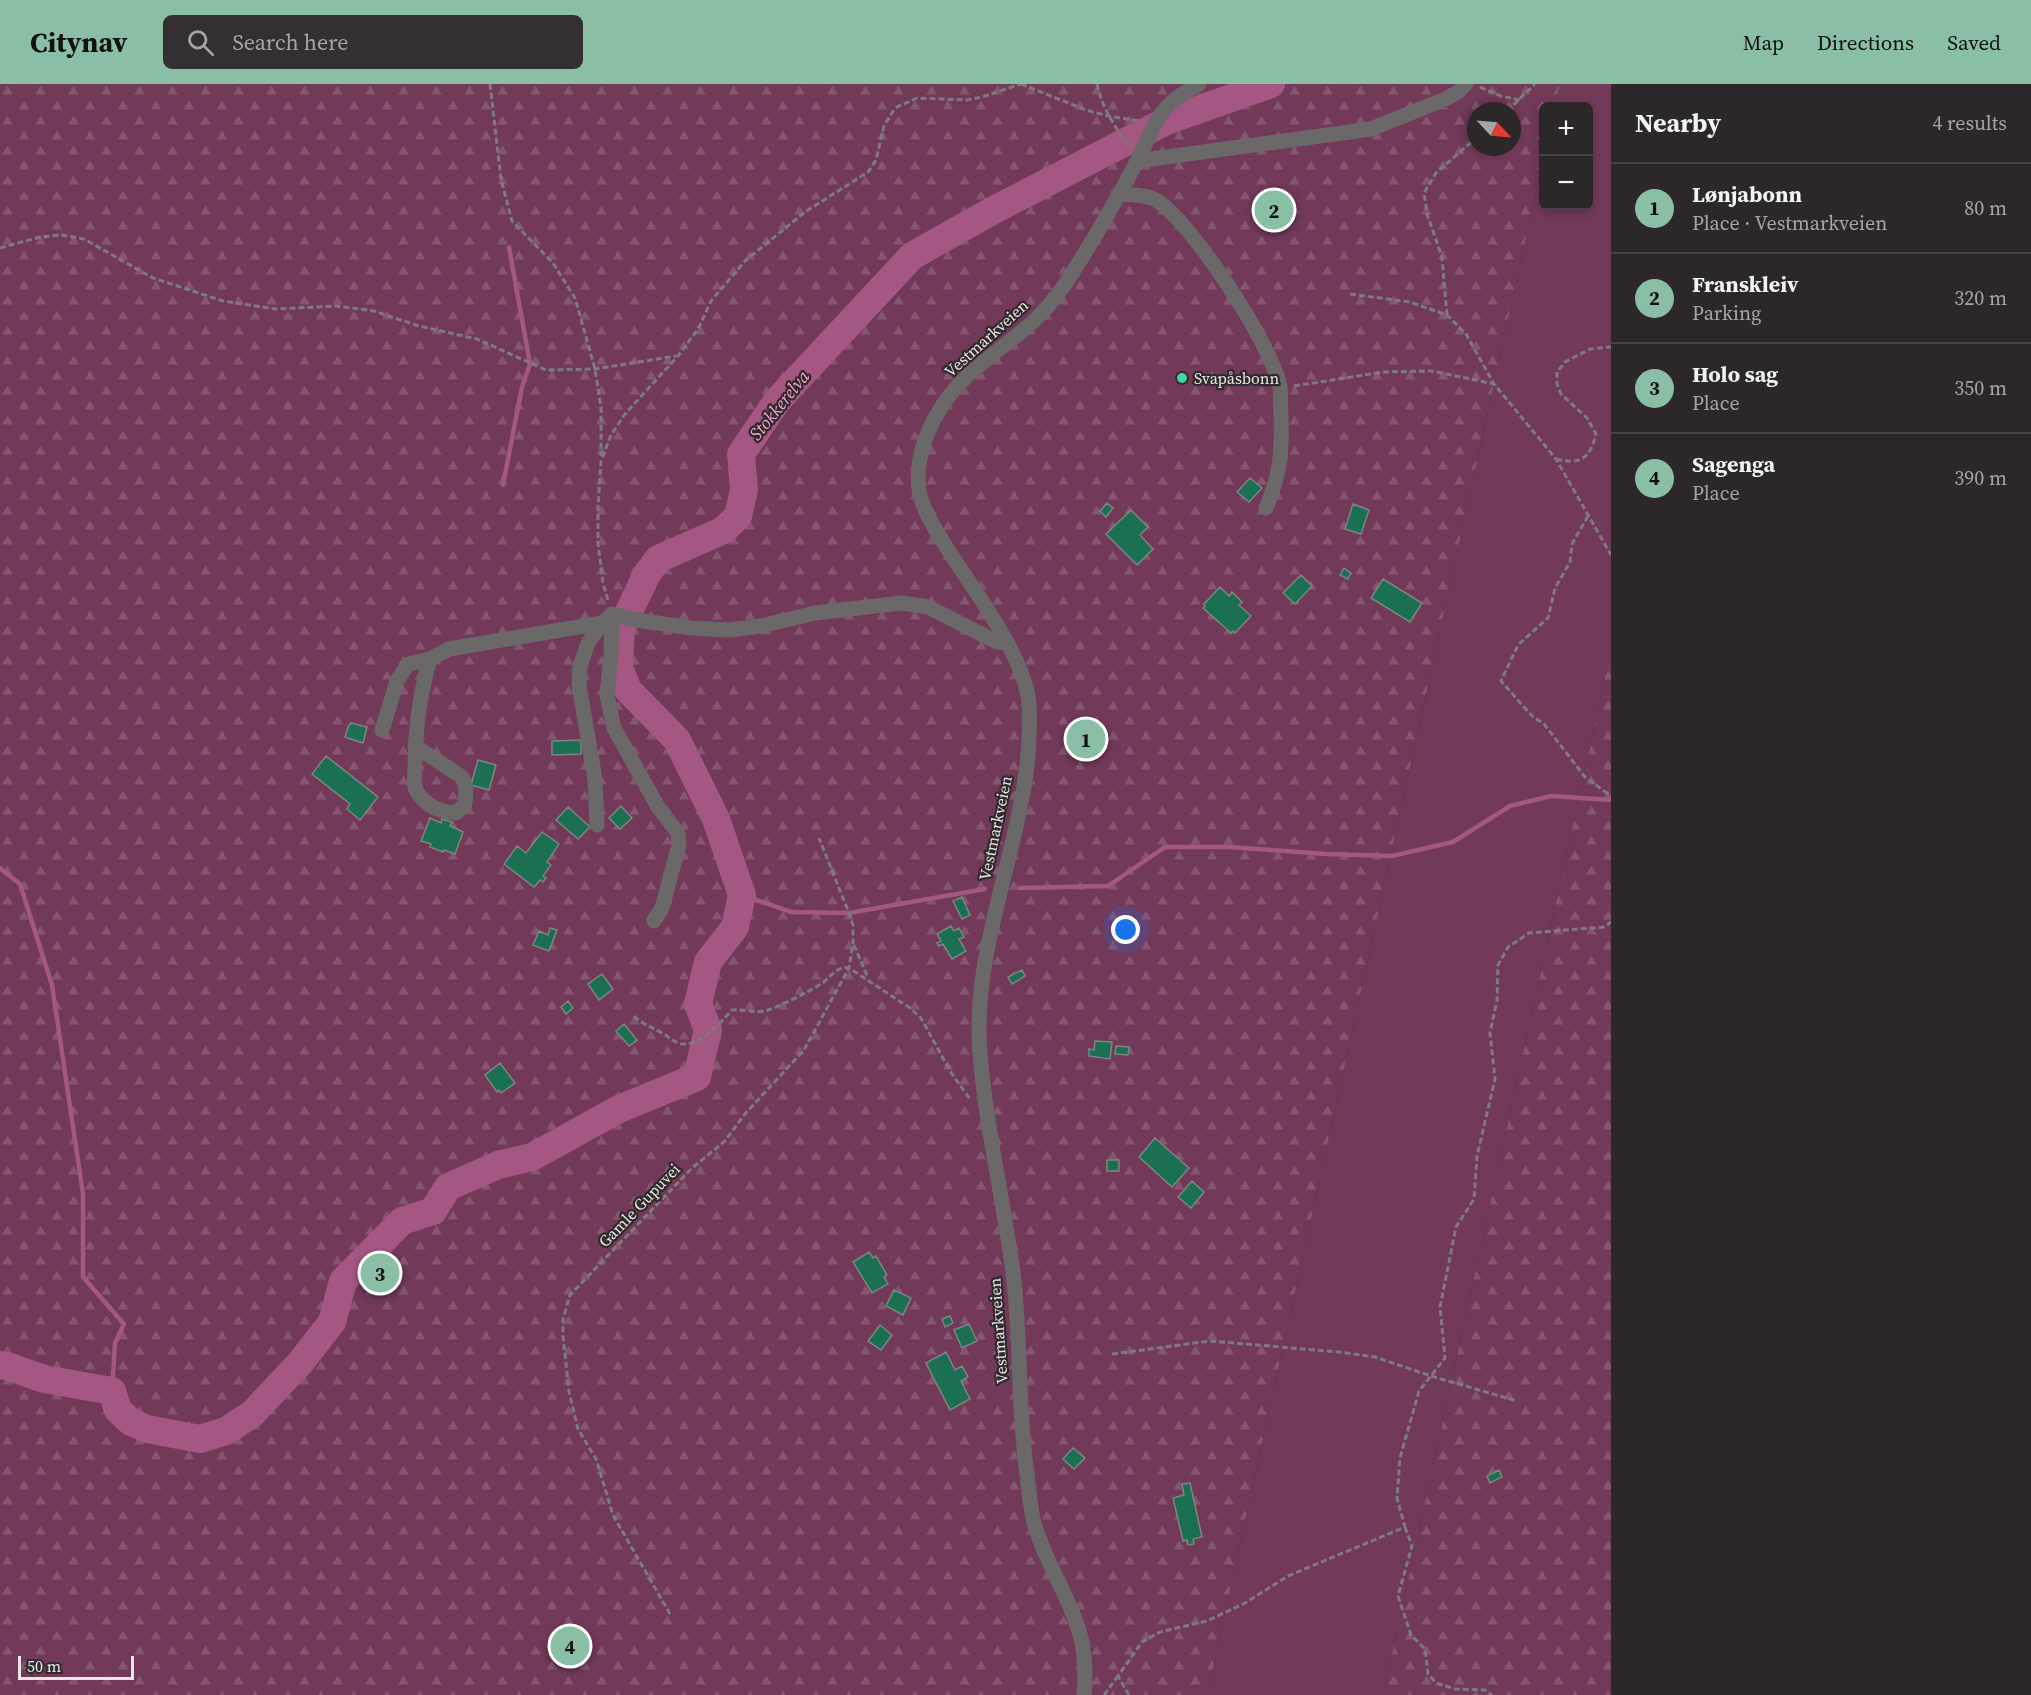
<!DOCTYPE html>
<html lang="en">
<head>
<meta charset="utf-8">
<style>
  :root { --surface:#2c2729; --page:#342f31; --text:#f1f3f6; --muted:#a6a5a8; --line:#484446; --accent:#8abfa5 }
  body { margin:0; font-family:"Source Serif 4",serif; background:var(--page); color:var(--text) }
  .controls { position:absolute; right:18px; top:18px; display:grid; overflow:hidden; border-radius:9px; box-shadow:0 3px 9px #0003 }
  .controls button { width:54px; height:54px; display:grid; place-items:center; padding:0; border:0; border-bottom:2px solid var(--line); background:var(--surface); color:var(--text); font:30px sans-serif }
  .compass { position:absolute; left:1467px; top:18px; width:54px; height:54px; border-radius:50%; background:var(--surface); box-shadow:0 3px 9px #0003; rotate:116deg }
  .scale { position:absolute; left:18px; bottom:15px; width:116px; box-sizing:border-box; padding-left:6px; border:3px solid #eae6e7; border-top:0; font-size:16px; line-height:21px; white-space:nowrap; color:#eae6e7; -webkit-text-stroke:4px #302a2d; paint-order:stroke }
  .you { position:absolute; left:1126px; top:846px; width:21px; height:21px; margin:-15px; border:4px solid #fff; border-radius:50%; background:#1a73e8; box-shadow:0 0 0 9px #1a73e833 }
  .badge { display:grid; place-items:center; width:39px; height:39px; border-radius:50%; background:var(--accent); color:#111; font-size:20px; font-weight:700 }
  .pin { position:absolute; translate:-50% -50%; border:3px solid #fff; box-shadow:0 2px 6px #0006 }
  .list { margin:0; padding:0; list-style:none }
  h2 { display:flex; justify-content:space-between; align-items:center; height:78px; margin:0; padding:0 24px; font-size:26px }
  h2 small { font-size:20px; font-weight:400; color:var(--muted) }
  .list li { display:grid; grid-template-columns:39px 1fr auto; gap:18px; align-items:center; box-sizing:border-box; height:90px; padding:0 24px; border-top:2px solid var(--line) }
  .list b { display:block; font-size:22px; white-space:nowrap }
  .list p { margin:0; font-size:20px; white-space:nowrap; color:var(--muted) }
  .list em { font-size:20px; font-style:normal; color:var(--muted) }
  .icon { flex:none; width:33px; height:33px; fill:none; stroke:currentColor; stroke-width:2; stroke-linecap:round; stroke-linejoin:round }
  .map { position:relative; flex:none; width:1611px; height:1611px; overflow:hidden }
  header { display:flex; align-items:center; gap:36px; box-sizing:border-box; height:84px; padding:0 30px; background:var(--accent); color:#111 }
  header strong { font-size:28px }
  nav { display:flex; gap:33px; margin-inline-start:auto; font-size:21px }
  .search { width:420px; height:54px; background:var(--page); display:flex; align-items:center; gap:15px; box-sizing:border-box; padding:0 21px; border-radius:9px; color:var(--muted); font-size:22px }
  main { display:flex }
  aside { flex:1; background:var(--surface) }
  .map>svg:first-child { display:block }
  .green { fill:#723959 }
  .forest { fill:url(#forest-firs); fill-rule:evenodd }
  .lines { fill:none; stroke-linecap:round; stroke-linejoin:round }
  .stream { stroke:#a45782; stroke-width:4.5 }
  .river { stroke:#a45782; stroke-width:28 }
  .building { fill:#1b6f52; stroke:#7e8582; stroke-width:1.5 }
  .path { stroke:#7f7a7c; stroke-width:3; stroke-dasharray:6 3; stroke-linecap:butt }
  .minor { stroke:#6b686a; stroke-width:15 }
  .poi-dot { fill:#43d4a0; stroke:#302a2d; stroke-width:2 }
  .labels { text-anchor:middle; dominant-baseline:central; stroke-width:4.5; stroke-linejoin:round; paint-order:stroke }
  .street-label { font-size:16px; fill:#eae6e7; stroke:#302a2d }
  .poi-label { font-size:16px; fill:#eae6e7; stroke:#302a2d; text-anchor:start }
  .water-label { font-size:18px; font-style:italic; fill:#faa3d1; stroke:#302a2d }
</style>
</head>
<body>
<header>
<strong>Citynav</strong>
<div class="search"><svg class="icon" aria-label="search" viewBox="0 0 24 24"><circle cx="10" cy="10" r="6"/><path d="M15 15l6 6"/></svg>Search here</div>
<nav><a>Map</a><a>Directions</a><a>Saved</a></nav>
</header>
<main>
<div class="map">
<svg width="1611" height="1611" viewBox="0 0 1611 1611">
  <defs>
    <pattern id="forest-firs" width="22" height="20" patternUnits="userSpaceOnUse" patternTransform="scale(1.5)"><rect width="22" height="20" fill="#723959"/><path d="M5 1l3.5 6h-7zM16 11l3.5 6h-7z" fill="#865671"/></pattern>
  </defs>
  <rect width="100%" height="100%" fill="#3a3437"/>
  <!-- green -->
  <path class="green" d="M 1560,0 L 1611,0 L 1611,566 L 1383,1611 L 1207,1611 L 1543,76 L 1544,122 L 1588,122 L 1588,22 L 1555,22 Z"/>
  <!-- forest -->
  <path class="forest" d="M 0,0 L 1560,0 L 1555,22 L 1544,22 L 1543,76 L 1207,1611 L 0,1611 ZM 1476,27 L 1512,27 L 1512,63 L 1476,63 Z
    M 1611,566 L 1611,1611 L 1383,1611 Z"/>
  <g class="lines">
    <!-- stream -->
    <path class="stream" d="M 503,401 L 522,303 L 530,280 L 509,163
      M 0,784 L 20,800 L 52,901 L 83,1110 L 83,1193 L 124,1240 L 115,1259 L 112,1307
      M 1020,804 L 1108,802 L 1165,763 L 1229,763 L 1326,770 L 1392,772 L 1453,758 L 1510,722 L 1551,712 L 1611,716
      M 742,811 L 791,828 L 849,829 L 985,805"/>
    <!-- river -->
    <path class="river" d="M 0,1281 L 7,1282 L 44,1295 L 112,1307 L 118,1326 L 131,1338 L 147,1345 L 200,1355 L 226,1347 L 252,1330 L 300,1279 L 332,1238 L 343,1197 L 402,1137 L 433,1127 L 448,1103 L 498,1081 L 532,1073 L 619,1025 L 697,993 L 708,946 L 698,920 L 708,878 L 735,843 L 742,811 L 716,735 L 677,656 L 628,606 L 619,583 L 621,544 L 647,490 L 658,475 L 724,446 L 738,432 L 744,406 L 741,370 L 777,317 L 912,172 L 992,127 L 1166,37 L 1271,0"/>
  </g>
  <!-- building -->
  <path class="building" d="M 1250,394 L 1262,404 L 1249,418 L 1237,408 Z
    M 1107,419 L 1113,424 L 1106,433 L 1100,427 Z
    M 1353,420 L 1369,426 L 1361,450 L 1345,445 Z
    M 1131,426 L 1148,443 L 1140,451 L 1153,465 L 1137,481 L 1106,450 Z
    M 1344,484 L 1351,489 L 1348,495 L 1340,491 Z
    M 1301,491 L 1312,502 L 1295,520 L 1283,509 Z
    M 1383,495 L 1422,519 L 1410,538 L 1371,514 Z
    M 1220,503 L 1229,512 L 1232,508 L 1242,518 L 1239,521 L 1251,532 L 1235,549 L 1233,547 L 1231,549 L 1203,524 L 1205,522 L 1204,520 Z
    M 351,639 L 367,643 L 363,659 L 345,653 L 349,641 Z
    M 581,656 L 581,670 L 552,671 L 552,657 Z
    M 326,672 L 378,713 L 360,736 L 347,725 L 350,720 L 312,690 Z
    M 478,676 L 496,681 L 489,706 L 471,701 Z
    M 621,722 L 632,734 L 620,745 L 609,734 Z
    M 568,723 L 590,743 L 578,755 L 556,736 Z
    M 430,734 L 441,739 L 442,735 L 452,738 L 450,742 L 463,748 L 455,770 L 444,766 L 443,768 L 430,763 L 431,760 L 421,757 Z
    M 542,748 L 559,760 L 547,778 L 551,781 L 543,792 L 546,794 L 543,798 L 540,796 L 534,803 L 504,780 L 517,762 L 526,769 Z
    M 962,813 L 970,831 L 962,835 L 953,817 Z
    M 951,842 L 954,847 L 959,844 L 964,853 L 959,855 L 966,867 L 952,875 L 943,860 L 939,862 L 937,859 L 941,857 L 937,850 Z
    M 550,844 L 557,846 L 549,867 L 533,861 L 539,847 L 548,851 Z
    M 1022,886 L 1025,892 L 1012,900 L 1008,893 Z
    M 602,890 L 613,905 L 599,916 L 588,900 Z
    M 568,917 L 573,924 L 566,930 L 561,923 Z
    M 624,940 L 637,956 L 629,962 L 616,947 Z
    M 1095,957 L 1112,958 L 1110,975 L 1089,972 L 1089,965 L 1094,966 Z
    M 1116,962 L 1129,963 L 1128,971 L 1115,970 Z
    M 500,979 L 515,999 L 501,1009 L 499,1006 L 497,1008 L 485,991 Z
    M 1155,1054 L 1189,1084 L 1172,1103 L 1139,1073 Z
    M 1107,1076 L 1119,1076 L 1119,1087 L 1107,1087 Z
    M 1192,1097 L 1204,1108 L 1191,1124 L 1178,1113 Z
    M 869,1168 L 873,1174 L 876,1172 L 887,1191 L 884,1193 L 888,1200 L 872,1209 L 853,1178 Z
    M 894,1206 L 911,1214 L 903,1231 L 886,1222 Z
    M 950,1232 L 953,1239 L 945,1243 L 942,1235 Z
    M 969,1240 L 977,1257 L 962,1264 L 954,1246 Z
    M 880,1241 L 892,1251 L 881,1266 L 868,1257 Z
    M 946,1268 L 955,1286 L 962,1282 L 968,1293 L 961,1297 L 970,1315 L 950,1326 L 926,1279 Z
    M 1073,1364 L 1085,1374 L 1074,1385 L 1063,1375 Z
    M 1499,1386 L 1502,1393 L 1490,1399 L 1487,1392 Z
    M 1190,1399 L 1202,1453 L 1193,1455 L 1194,1460 L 1188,1461 L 1187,1456 L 1183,1457 L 1173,1414 L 1184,1411 L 1182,1400 Z"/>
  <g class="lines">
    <!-- path -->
    <path class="path" d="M 490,0 L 501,95 L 512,137 L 553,179 L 575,214 L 595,285 L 601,323 L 601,372
      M 1021,0 L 1086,26 L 1108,32 L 1140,37
      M 1097,0 C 1102,24 1115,42 1128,62
      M 1480,3 L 1501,12 L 1520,16
      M 1507,27 L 1535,0
      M 0,164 L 40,153 L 62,151 L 84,155 L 153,194 L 223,217 L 275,225 L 337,222 L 374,227 L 419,242 L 477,255 L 546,286 L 595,285 L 676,272
      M 1350,210 L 1410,218 L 1447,231 L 1466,250 L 1494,300 L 1556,375 L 1611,471
      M 1447,231 L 1442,173 L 1427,130 L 1424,109 L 1436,89 L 1476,54
      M 1294,302 L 1383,288 L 1432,287 L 1494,300
      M 1556,375 C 1580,381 1590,375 1596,350 L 1587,334 L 1561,310 L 1557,300 L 1557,288 L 1565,278 L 1590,265 L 1611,263
      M 1588,432 L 1572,460 L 1570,478 L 1555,504 L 1548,534 L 1518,561 L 1501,597 L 1533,633 L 1544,640 L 1585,693 L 1611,712
      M 608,516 L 603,499 L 598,459 L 598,422 L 601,377 L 611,351 L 625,330 L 678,272 L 698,245 L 711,217 L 745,177 L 805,128 L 868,88 L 876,76 L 884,42 L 895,24 L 917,14 L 967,16 L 982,13 L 1021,0
      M 854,861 L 868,894
      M 634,932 C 643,941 652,943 662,949 C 668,952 672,957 678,959 C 698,966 720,939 732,926 C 743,925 752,929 765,927 C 777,924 810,907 821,900 C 830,894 837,881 849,884 L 910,924 L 921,934 L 950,987 L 970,1015
      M 1112,1270 L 1210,1257 L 1339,1268 L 1375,1273 L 1431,1292 L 1517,1317
      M 1405,1443 L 1412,1462 L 1398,1512 L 1411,1551 L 1425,1565 L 1428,1590 L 1436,1599 L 1455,1605 L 1485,1606 L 1492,1611
      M 670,1530 L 613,1431 L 596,1375 L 578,1345 L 569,1308 L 563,1252 L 563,1235 L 570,1211 L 691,1085 L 725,1057 L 744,1031 L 804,966 L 849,884 L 853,859 L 853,841 L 849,829 L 819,754
      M 1104,1611 L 1118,1592
      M 1129,1611 L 1118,1592 L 1142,1558 L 1160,1548 L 1207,1537 L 1245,1519 L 1288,1492 L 1405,1443 L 1397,1414 L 1400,1374 L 1419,1307 L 1445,1274 L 1440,1223 L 1456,1143 L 1474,1115 L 1477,1072 L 1495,995 L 1490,949 L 1497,916 L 1498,881 L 1508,863 L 1529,849 L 1604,843 L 1611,838"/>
    <!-- minor -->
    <path class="minor" d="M 1137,77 L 1371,45 L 1443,16 L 1458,8 L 1466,0
      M 1118,110 C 1130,111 1143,110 1154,115 C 1189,133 1274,264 1280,303 C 1281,312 1280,321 1281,330 C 1282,367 1281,389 1266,424
      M 612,530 L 611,570 L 607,611 L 614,644 L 658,723 L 678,749 L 679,761 L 662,824 L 654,837
      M 382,646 L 397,597 L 408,580 L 430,575 L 449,565 L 602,539 L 612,530 L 636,536 L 692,544 L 730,546 L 761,542 L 815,529 L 902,519 L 928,523 L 997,558 L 1007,559
      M 415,662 L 462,693 L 466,705 L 465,720 L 456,729 C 439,728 426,722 417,708 C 413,702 415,692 415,685 C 415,647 419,612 430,575
      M 597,741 L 595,695 L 579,601 L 580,582 L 588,559 L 602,539
      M 1084,1611 C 1086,1593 1085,1576 1082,1558 C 1072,1515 1044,1478 1033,1435 C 1030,1421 1029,1406 1027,1391 C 1018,1327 1021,1262 1014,1197 C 1005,1121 986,1046 980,970 C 970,850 1036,740 1029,621 C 1027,576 974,506 948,466 C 938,449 925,431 920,411 C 914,384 924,350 939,327 C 961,288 1003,266 1035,236 C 1049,222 1063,205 1073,188 C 1095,153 1116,117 1135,81 C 1156,41 1155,23 1199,0"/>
  </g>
  <!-- markers -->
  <circle class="poi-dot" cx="1182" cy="294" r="6"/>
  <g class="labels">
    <!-- street labels -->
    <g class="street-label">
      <text transform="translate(986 254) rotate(-42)">Vestmarkveien</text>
      <text transform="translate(995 744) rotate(-78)">Vestmarkveien</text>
      <text transform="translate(639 1121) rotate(-46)">Gamle Gupuvei</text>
      <text transform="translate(998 1247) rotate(-94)">Vestmarkveien</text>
    </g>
    <!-- poi labels -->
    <g class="poi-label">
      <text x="1194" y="294">Svapåsbonn</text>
    </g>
    <!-- water labels -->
    <g class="water-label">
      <text transform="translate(779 321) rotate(-51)">Stokkerelva</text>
    </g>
  </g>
</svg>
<div class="controls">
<button>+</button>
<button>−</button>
</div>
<svg class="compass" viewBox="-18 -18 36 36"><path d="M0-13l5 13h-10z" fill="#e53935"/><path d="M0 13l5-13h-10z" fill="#a6a5a8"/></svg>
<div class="scale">50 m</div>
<div class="you"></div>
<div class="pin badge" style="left:1086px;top:655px">1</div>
<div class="pin badge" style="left:1274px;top:126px">2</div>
<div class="pin badge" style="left:380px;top:1189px">3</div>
<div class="pin badge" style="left:570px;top:1562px">4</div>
</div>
<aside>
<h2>Nearby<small>4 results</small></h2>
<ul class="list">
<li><span class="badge">1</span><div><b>Lønjabonn</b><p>Place · Vestmarkveien</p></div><em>80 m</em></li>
<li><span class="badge">2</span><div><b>Franskleiv</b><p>Parking</p></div><em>320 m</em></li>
<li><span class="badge">3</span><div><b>Holo sag</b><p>Place</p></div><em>350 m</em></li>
<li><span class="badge">4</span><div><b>Sagenga</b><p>Place</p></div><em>390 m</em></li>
</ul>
</aside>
</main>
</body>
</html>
